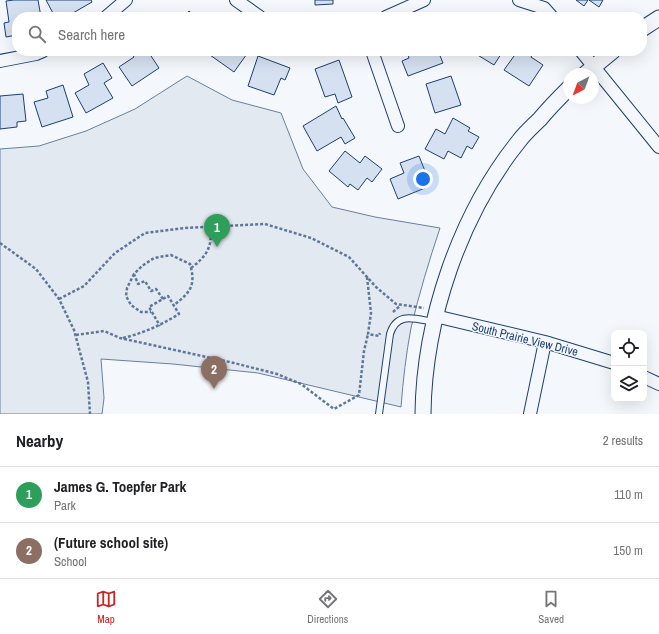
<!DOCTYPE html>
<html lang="en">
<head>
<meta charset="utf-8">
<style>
  :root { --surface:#fff; --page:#f6f6f6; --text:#202124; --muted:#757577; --line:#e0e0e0; --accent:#c62828 }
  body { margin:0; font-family:"Archivo Narrow",sans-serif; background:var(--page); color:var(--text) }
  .controls { position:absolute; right:12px; bottom:12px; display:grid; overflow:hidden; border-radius:8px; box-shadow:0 4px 16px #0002 }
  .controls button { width:36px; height:36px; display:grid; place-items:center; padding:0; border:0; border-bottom:1px solid var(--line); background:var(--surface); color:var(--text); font:20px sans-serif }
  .compass { position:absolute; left:563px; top:68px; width:36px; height:36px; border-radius:50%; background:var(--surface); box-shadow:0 4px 16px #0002; rotate:221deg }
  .you { position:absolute; left:423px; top:179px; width:14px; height:14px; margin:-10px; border:3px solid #fff; border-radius:50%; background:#1a73e8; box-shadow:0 0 0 6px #1a73e833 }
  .badge { display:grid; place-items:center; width:26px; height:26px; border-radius:50%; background:var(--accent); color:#fff; font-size:13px; font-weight:700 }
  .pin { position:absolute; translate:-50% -33px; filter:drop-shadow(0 1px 2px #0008) }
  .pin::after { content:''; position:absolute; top:21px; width:14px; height:12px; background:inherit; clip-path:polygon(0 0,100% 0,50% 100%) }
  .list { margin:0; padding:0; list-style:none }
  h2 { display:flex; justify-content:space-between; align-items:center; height:52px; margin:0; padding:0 16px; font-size:17px }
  h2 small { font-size:13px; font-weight:400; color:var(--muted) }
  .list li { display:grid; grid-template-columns:26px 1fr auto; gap:12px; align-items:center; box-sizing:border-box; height:56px; padding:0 16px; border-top:1px solid var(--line) }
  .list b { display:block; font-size:15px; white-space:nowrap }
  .list p { margin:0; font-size:13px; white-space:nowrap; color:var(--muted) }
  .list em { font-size:13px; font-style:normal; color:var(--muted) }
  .icon { flex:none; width:22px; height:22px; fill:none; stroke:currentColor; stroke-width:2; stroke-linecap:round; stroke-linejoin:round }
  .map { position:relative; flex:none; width:659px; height:414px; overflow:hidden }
  .search { position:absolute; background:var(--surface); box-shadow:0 4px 16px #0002; left:12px; right:12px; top:12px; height:44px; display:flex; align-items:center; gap:10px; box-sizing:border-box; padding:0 14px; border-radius:16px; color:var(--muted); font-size:15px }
  .sheet { height:164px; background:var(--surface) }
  nav { display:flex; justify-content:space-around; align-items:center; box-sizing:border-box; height:56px; border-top:1px solid var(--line); background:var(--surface); font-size:11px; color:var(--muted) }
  nav a { display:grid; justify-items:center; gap:2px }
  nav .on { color:var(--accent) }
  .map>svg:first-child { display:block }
  .green { fill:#e3e9f0; stroke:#687fa3 }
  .building { fill:#d5e0f0; stroke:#1d3f73 }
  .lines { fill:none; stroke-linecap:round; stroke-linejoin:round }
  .service-casing { stroke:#1d3f73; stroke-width:8 }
  .minor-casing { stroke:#1d3f73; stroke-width:14 }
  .tertiary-casing { stroke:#1d3f73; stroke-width:17 }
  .path { stroke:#5e769c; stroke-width:2.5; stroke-dasharray:3 2; stroke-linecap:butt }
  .service { stroke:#f4f7fb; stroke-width:6 }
  .minor { stroke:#f4f7fb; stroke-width:12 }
  .tertiary { stroke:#f4f7fb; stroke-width:15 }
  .labels { text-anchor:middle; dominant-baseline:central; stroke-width:3; stroke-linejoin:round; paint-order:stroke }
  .street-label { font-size:12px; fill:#1d3f73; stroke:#f4f7fb }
</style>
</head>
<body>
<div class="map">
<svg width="659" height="414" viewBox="0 0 659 414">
  <rect width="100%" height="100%" fill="#f4f7fb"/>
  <!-- green -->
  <path class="green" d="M 187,76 L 232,100 L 281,113 L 303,169 L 332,207 L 375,217 L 440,228 C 429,261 419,294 411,328 C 406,354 403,381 401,407 L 258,373 L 173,364 L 101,359 L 104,398 L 102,414 L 0,414 L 0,149 L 39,146 L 86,131 L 135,109 Z"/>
  <!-- building -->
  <path class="building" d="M 14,0 L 38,0 L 41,17 L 17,17 L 17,35 L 6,37 L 4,23 L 9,22 L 6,1 Z
    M 46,0 L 91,0 L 92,2 L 66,17 L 55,17 Z
    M 315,0 L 333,0 L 333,4 L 315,5 Z
    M 576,0 L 588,0 L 584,6 Z
    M 589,0 L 603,0 L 599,7 Z
    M 189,11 L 196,17 L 184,17 Z
    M 130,51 L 152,51 L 149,53 L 159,68 L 132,86 L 119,67 L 134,57 Z
    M 212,51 L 249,51 L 234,72 L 210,55 Z
    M 407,51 L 438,51 L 443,63 L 408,76 L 402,61 L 409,58 Z
    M 471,51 L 503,51 L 494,65 Z
    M 510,51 L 534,51 L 531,57 L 543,65 L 529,86 L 504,70 L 514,56 L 509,52 Z
    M 258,56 L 290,68 L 285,80 L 281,78 L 274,95 L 248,86 Z
    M 339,60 L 352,97 L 338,103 L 335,94 L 325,97 L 315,69 Z
    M 103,63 L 112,78 L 104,83 L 113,98 L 86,113 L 75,93 L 89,85 L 84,74 Z
    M 451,76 L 461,105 L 435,113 L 426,84 Z
    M 63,85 L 73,117 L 42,127 L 34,102 L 48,98 L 46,91 Z
    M 23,94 L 26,121 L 17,122 L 17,127 L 0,129 L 0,96 Z
    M 336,106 L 342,119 L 343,118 L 355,138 L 345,144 L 341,137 L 317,151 L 303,126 Z
    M 453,118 L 470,128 L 468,131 L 479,137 L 472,149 L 467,146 L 461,158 L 448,151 L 444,159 L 425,149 L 436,129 L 445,134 Z
    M 345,151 L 360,163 L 365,156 L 382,169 L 372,182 L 367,178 L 358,190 L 350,184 L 348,187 L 329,171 Z
    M 419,156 L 425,171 L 418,173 L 425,188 L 398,199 L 390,179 L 404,173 L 400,163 Z"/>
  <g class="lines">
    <defs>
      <path id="service" d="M 379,414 L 390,334 C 397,311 415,319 434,322"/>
      <path id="minor" d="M 236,0 L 260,17
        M 519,0 L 544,8 L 552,17
        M 106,17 L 126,0
        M 386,17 L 424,0
        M 372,51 L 398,126
        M 581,51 L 659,147
        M 0,61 L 36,54 L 43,51
        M 435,316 L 545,342 L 614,363
        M 644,377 L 659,384
        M 530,414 L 545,342"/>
      <path id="tertiary" d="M 642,29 L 659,18
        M 585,74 L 613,51
        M 423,414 C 424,320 460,214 519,141 C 525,133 533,126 540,119 C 549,108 559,98 569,88"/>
    </defs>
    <!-- service casing -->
    <use href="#service" class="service-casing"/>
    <!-- minor casing -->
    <use href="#minor" class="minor-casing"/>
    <!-- tertiary casing -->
    <use href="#tertiary" class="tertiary-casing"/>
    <!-- path -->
    <path class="path" d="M 0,243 L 36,269 L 59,299 L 74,330 L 88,382 L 90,414
      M 191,268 C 207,256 213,246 210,227
      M 134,274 L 127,288 L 126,296 L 131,305 L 141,312 L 151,312
      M 367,277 L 371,313 L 368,334 L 379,336 L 380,333
      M 59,299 L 84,286 L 115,253 L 145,233 L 185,228 L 265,224 L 311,238 L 349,257 L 376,287 L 396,304 L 424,308
      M 163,299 L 156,289 L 151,291 L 145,281 L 138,284 L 134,274 L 142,266 L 154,258 L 171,255 L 190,264 C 196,285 191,292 174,305
      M 393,312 L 401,305
      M 76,335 L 104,331 L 120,338 L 234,363 L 277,374 L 301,384 L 334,409 L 359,395 L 364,351 L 368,334
      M 123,338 C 144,333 161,325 179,314 L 168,296 L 149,307 L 160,326"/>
    <!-- service -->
    <use href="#service" class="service"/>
    <!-- minor -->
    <use href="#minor" class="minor"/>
    <!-- tertiary -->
    <use href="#tertiary" class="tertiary"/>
  </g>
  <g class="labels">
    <!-- street labels -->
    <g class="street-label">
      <text transform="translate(525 339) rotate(14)">South Prairie View Drive</text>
    </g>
  </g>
</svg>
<div class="controls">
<button><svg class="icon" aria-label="locate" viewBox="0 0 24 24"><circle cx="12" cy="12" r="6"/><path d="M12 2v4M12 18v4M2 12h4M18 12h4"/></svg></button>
<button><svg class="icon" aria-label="layers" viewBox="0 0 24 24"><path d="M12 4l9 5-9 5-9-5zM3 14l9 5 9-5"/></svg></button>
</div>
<svg class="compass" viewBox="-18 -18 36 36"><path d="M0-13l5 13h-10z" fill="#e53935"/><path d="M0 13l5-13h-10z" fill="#757577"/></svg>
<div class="you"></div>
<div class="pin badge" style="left:217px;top:247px;background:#2e9e5b">1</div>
<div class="pin badge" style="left:214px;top:389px;background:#8d6e63">2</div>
<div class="search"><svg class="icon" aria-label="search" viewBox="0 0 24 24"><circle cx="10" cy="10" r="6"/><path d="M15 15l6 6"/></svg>Search here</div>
</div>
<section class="sheet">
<h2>Nearby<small>2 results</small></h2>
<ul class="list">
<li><span class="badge" style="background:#2e9e5b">1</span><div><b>James G. Toepfer Park</b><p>Park</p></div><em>110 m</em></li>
<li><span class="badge" style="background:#8d6e63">2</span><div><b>(Future school site)</b><p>School</p></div><em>150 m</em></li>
</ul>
</section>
<nav>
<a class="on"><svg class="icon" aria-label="map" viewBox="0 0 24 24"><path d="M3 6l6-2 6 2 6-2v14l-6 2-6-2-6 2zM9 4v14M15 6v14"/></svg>Map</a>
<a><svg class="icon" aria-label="directions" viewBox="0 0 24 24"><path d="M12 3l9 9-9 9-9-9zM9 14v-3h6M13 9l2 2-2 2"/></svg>Directions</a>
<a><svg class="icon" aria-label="saved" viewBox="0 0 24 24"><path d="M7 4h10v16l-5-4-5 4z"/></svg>Saved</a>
</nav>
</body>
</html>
